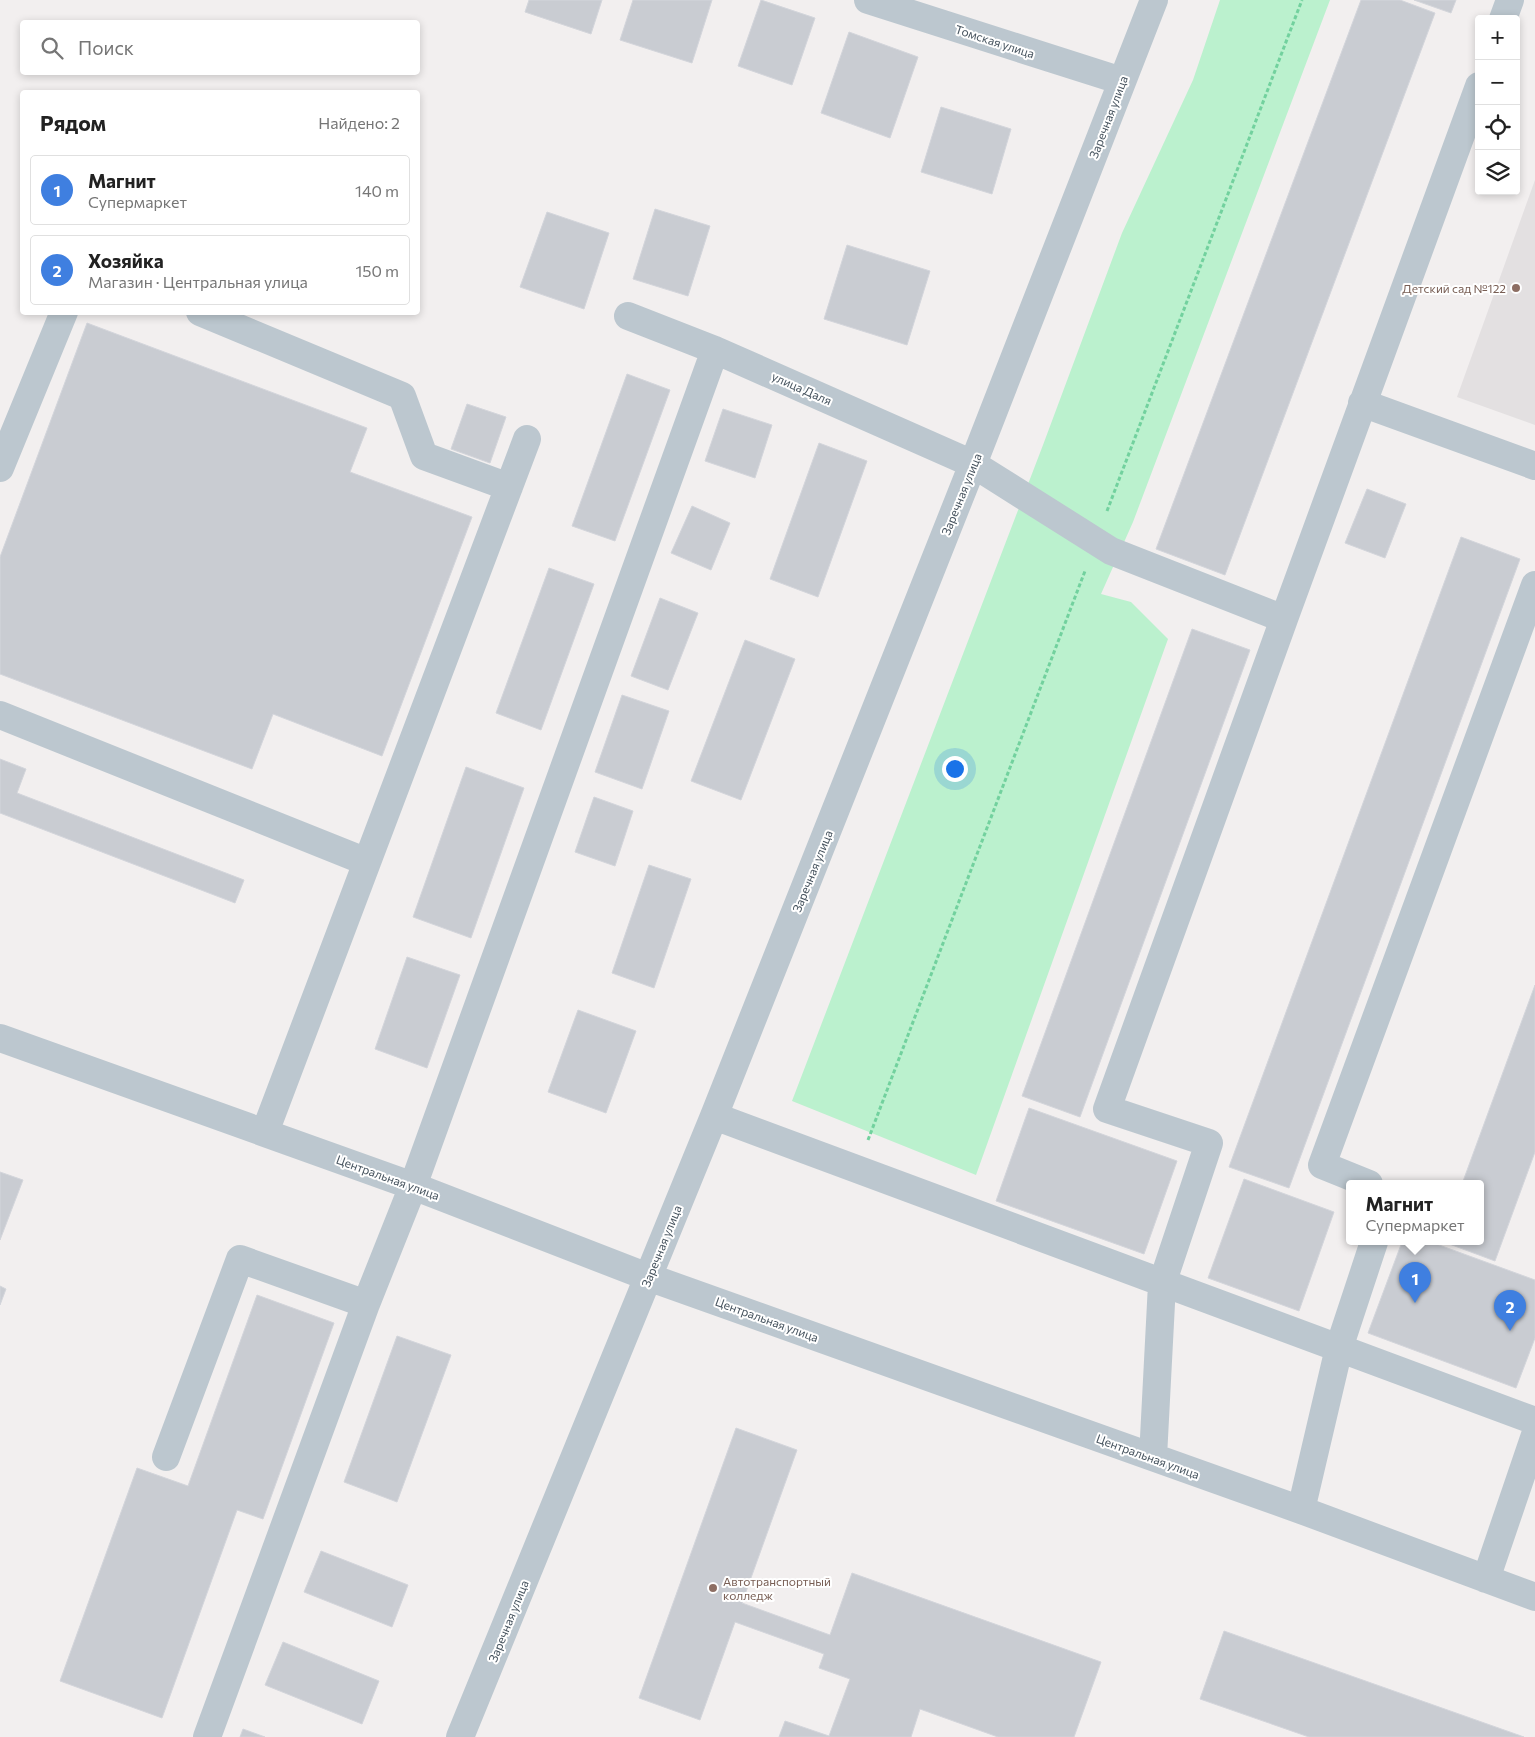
<!DOCTYPE html>
<html lang="ru">
<head>
<meta charset="utf-8">
<style>
  :root { --surface:#fff; --page:#f2f2f2; --text:#222; --muted:#767676; --line:#e0e0e0; --accent:#0b8043 }
  body { margin:0; font-family:Commissioner,sans-serif; background:var(--page); color:var(--text) }
  .controls { position:absolute; right:15px; top:15px; display:grid; overflow:hidden; border-radius:5px; box-shadow:0 2px 8px #0003 }
  .controls button { width:45px; height:45px; display:grid; place-items:center; padding:0; border:0; border-bottom:1px solid var(--line); background:var(--surface); color:var(--text); font:25px sans-serif }
  .you { position:absolute; left:954px; top:768px; width:18px; height:18px; margin:-12px; border:4px solid #fff; border-radius:50%; background:#1a73e8; box-shadow:0 0 0 8px #1a73e833 }
  .badge { display:grid; place-items:center; width:32px; height:32px; border-radius:50%; background:var(--accent); color:#fff; font-size:16px; font-weight:700 }
  .pin { position:absolute; translate:-50% -41px; filter:drop-shadow(0 1px 2px #0008) }
  .pin::after { content:''; position:absolute; top:26px; width:18px; height:15px; background:inherit; clip-path:polygon(0 0,100% 0,50% 100%) }
  .popup { position:absolute; left:1346px; top:1180px; width:138px; height:65px; box-sizing:border-box; display:grid; place-content:center; border-radius:5px; background:var(--surface); filter:drop-shadow(0 1px 4px #0005); font-size:16px; white-space:nowrap; color:var(--muted) }
  .popup b { font-size:19px; color:var(--text) }
  .popup::after { content:''; position:absolute; left:50%; top:100%; margin-left:-10px; border:10px solid transparent; border-top-color:var(--surface) }
  .list { margin:0; padding:0; list-style:none }
  h2 { display:flex; justify-content:space-between; align-items:center; height:65px; margin:0; padding:0 20px; font-size:21px }
  h2 small { font-size:16px; font-weight:400; color:var(--muted) }
  .list li { display:grid; grid-template-columns:32px 1fr auto; gap:15px; align-items:center; box-sizing:border-box; height:70px; margin:0 10px 10px; padding:0 10px; border:1px solid var(--line); border-radius:5px }
  .list b { display:block; font-size:19px; white-space:nowrap }
  .list p { margin:0; font-size:16px; white-space:nowrap; color:var(--muted) }
  .list em { font-size:16px; font-style:normal; color:var(--muted) }
  .icon { flex:none; width:28px; height:28px; fill:none; stroke:currentColor; stroke-width:2; stroke-linecap:round; stroke-linejoin:round }
  .map { position:relative; flex:none; width:1535px; height:1737px; overflow:hidden }
  .search { position:absolute; background:var(--surface); box-shadow:0 2px 8px #0003; left:20px; top:20px; width:400px; height:55px; display:flex; align-items:center; gap:12px; box-sizing:border-box; padding:0 18px; border-radius:5px; color:var(--muted); font-size:19px }
  .panel { position:absolute; background:var(--surface); box-shadow:0 2px 8px #0003; left:20px; top:90px; width:400px; height:225px; border-radius:5px }
  .map>svg:first-child { display:block }
  .education { fill:#e3e0e1 }
  .green { fill:#bbf1ce }
  .building { fill:#c9ccd2; stroke:#d3d5db }
  .lines { fill:none; stroke-linecap:round; stroke-linejoin:round }
  .path { stroke:#72d19e; stroke-width:3; stroke-dasharray:4 2.5; stroke-linecap:butt }
  .minor { stroke:#bcc7cf; stroke-width:28 }
  .education-dot { fill:#8d6e63; stroke:#fff; stroke-width:2 }
  .labels { text-anchor:middle; dominant-baseline:central; stroke-width:4; stroke-linejoin:round; paint-order:stroke }
  .street-label { font-size:12px; fill:#46535e; stroke:#fff }
  .education-label { font-size:12px; fill:#785e54; stroke:#fff; text-anchor:end }
</style>
</head>
<body>
<div class="map">
<svg width="1535" height="1737" viewBox="0 0 1535 1737">
  <rect width="100%" height="100%" fill="#f2efef"/>
  <!-- education -->
  <path class="education" d="M 1535,180 L 1535,425 L 1457,397 Z"/>
  <!-- green -->
  <path class="green" d="M 1220,0 L 1330,0 L 1133,522 L 1101,594 L 1131,602 L 1168,639 L 976,1175 L 792,1101 L 1043,445 L 1122,233 L 1193,80 Z"/>
  <!-- building -->
  <path class="building" d="M 529,0 L 602,0 L 591,34 L 525,12 Z
    M 633,0 L 712,0 L 692,63 L 620,40 Z
    M 761,0 L 815,18 L 792,85 L 738,66 Z
    M 1361,0 L 1400,0 L 1435,13 L 1225,575 L 1156,549 Z
    M 1414,0 L 1456,0 L 1451,13 Z
    M 849,32 L 918,57 L 890,138 L 821,113 Z
    M 941,107 L 1011,129 L 992,194 L 921,172 Z
    M 655,209 L 710,226 L 688,296 L 633,279 Z
    M 547,212 L 609,233 L 584,309 L 520,287 Z
    M 847,245 L 930,271 L 907,345 L 824,319 Z
    M 87,323 L 367,428 L 350,472 L 472,517 L 382,756 L 273,714 L 252,769 L 0,674 L 0,557 Z
    M 627,374 L 670,390 L 615,541 L 572,526 Z
    M 467,404 L 506,417 L 490,463 L 451,449 Z
    M 723,409 L 772,425 L 755,478 L 705,461 Z
    M 819,443 L 867,461 L 818,597 L 770,579 Z
    M 1367,489 L 1406,504 L 1385,558 L 1345,543 Z
    M 692,506 L 730,523 L 711,570 L 671,553 Z
    M 1461,537 L 1520,559 L 1289,1188 L 1229,1167 Z
    M 549,568 L 594,584 L 541,730 L 496,713 Z
    M 660,598 L 698,613 L 668,690 L 631,676 Z
    M 1192,629 L 1250,650 L 1080,1117 L 1022,1096 Z
    M 745,640 L 795,659 L 741,800 L 691,781 Z
    M 622,695 L 669,711 L 642,789 L 595,772 Z
    M 0,759 L 26,769 L 17,793 L 244,880 L 235,903 L 0,813 Z
    M 466,767 L 524,788 L 471,938 L 413,917 Z
    M 594,797 L 633,811 L 615,866 L 575,852 Z
    M 649,865 L 691,879 L 654,988 L 612,973 Z
    M 407,957 L 460,975 L 427,1068 L 375,1049 Z
    M 1535,985 L 1535,1152 L 1495,1261 L 1444,1242 L 1480,1242 L 1480,1184 L 1462,1184 Z
    M 578,1010 L 636,1031 L 606,1113 L 548,1092 Z
    M 1029,1108 L 1177,1161 L 1144,1254 L 996,1201 Z
    M 0,1172 L 23,1180 L 0,1240 Z
    M 1244,1179 L 1334,1212 L 1299,1311 L 1208,1278 Z
    M 1402,1242 L 1431,1242 L 1535,1280 L 1535,1338 L 1516,1388 L 1368,1333 Z
    M 0,1286 L 6,1289 L 0,1305 Z
    M 257,1295 L 334,1323 L 263,1519 L 237,1510 L 162,1718 L 60,1681 L 137,1468 L 188,1486 Z
    M 397,1336 L 451,1355 L 397,1502 L 344,1482 Z
    M 736,1428 L 797,1450 L 742,1603 L 830,1635 L 852,1573 L 1101,1662 L 1074,1737 L 998,1737 L 920,1709 L 911,1737 L 779,1737 L 785,1721 L 829,1736 L 850,1679 L 819,1668 L 824,1654 L 735,1622 L 700,1720 L 639,1698 Z
    M 321,1551 L 408,1585 L 392,1627 L 304,1592 Z
    M 1224,1631 L 1524,1737 L 1309,1737 L 1200,1699 Z
    M 283,1642 L 379,1681 L 362,1724 L 265,1685 Z
    M 243,1729 L 265,1737 L 240,1737 Z"/>
  <g class="lines">
    <!-- path -->
    <path class="path" d="M 1107,511 L 1302,0
      M 868,1140 L 1085,571"/>
    <!-- minor -->
    <path class="minor" d="M 868,0 L 1122,81
      M 1503,19 L 1510,0
      M 200,312 L 402,396 L 424,456 L 509,487
      M 628,316 L 715,350 L 973,464 L 1111,551 L 1284,619 L 1479,86
      M 1362,403 L 1535,466
      M 0,468 L 64,312
      M 0,715 L 367,862
      M 0,1038 L 413,1186 L 648,1277 L 1301,1510 L 1535,1597
      M 714,1116 L 1535,1421
      M 265,1132 L 527,439
      M 1369,1184 L 1322,1165 L 1535,585
      M 166,1457 L 240,1259 L 366,1304
      M 1153,1457 L 1162,1284 L 1209,1143 L 1107,1109 L 1284,619
      M 1301,1510 L 1339,1348 L 1374,1242
      M 1486,1579 L 1535,1435
      M 207,1737 L 366,1304 L 413,1186 L 715,350
      M 460,1737 L 714,1116 L 973,464 L 1154,0"/>
  </g>
  <!-- markers -->
  <g class="education-dot">
    <circle cx="1516" cy="288" r="5"/>
    <circle cx="713" cy="1588" r="5"/>
  </g>
  <g class="labels">
    <!-- street labels -->
    <g class="street-label">
      <text transform="translate(995 41) rotate(18)">Томская улица</text>
      <text transform="translate(1108 117) rotate(-69)">Заречная улица</text>
      <text transform="translate(802 388) rotate(24)">улица Даля</text>
      <text transform="translate(961 494) rotate(-68)">Заречная улица</text>
      <text transform="translate(812 871) rotate(-68)">Заречная улица</text>
      <text transform="translate(388 1177) rotate(20)">Центральная улица</text>
      <text transform="translate(661 1246) rotate(-68)">Заречная улица</text>
      <text transform="translate(767 1319) rotate(20)">Центральная улица</text>
      <text transform="translate(1148 1456) rotate(20)">Центральная улица</text>
      <text transform="translate(508 1621) rotate(-68)">Заречная улица</text>
    </g>
    <!-- education labels -->
    <g class="education-label">
      <text x="1506" y="288">Детский сад №122</text>
      <text x="723" y="1581" text-anchor="start">Автотранспортный<tspan x="723" dy="14">колледж</tspan></text>
    </g>
  </g>
</svg>
<div class="controls">
<button>+</button>
<button>−</button>
<button><svg class="icon" aria-label="locate" viewBox="0 0 24 24"><circle cx="12" cy="12" r="6"/><path d="M12 2v4M12 18v4M2 12h4M18 12h4"/></svg></button>
<button><svg class="icon" aria-label="layers" viewBox="0 0 24 24"><path d="M12 4l9 5-9 5-9-5zM3 14l9 5 9-5"/></svg></button>
</div>
<div class="you"></div>
<div class="pin badge" style="left:1415px;top:1303px;background:#3f7fe0">1</div>
<div class="popup"><b>Магнит</b>Супермаркет</div>
<div class="pin badge" style="left:1510px;top:1331px;background:#3f7fe0">2</div>
<div class="search"><svg class="icon" aria-label="search" viewBox="0 0 24 24"><circle cx="10" cy="10" r="6"/><path d="M15 15l6 6"/></svg>Поиск</div>
<section class="panel">
<h2>Рядом<small>Найдено: 2</small></h2>
<ul class="list">
<li><span class="badge" style="background:#3f7fe0">1</span><div><b>Магнит</b><p>Супермаркет</p></div><em>140 m</em></li>
<li><span class="badge" style="background:#3f7fe0">2</span><div><b>Хозяйка</b><p>Магазин · Центральная улица</p></div><em>150 m</em></li>
</ul>
</section>
</div>
</body>
</html>
